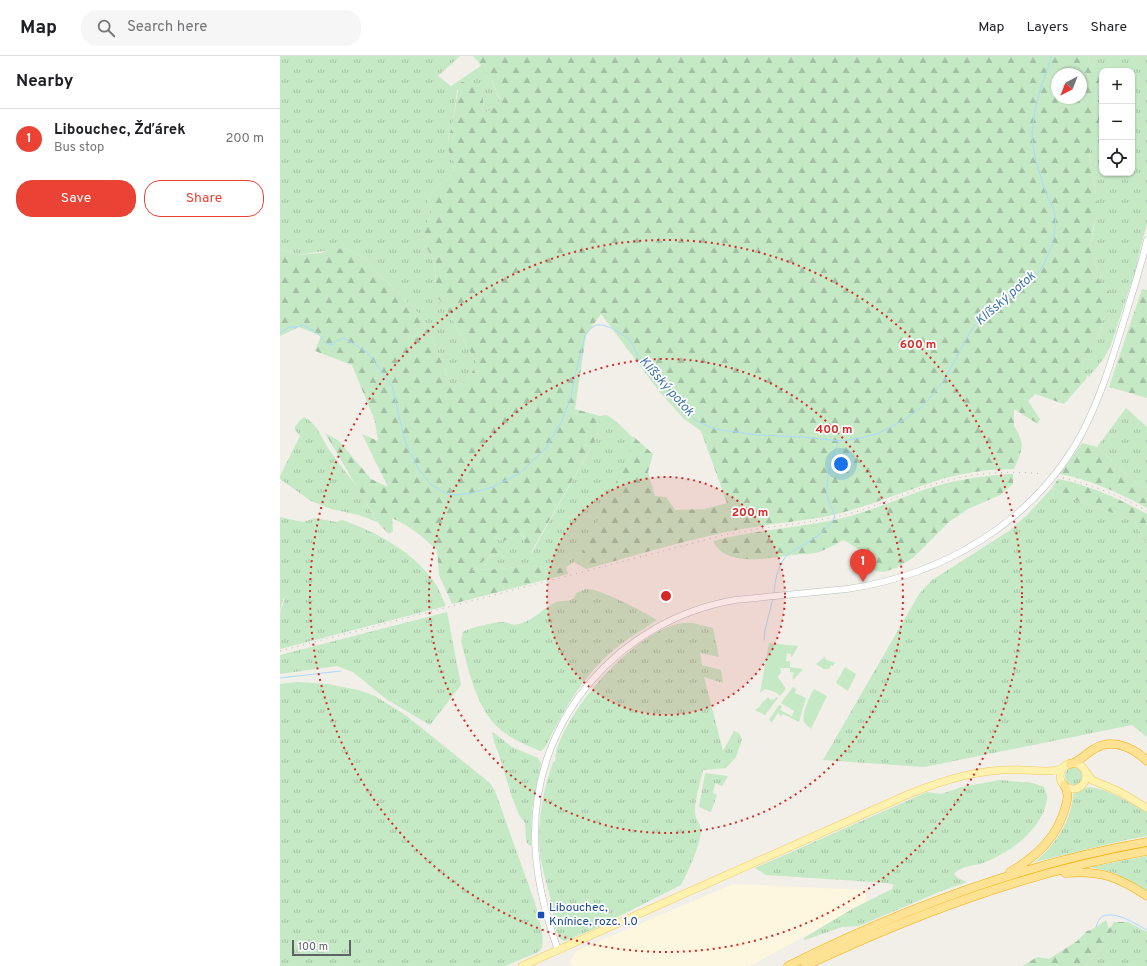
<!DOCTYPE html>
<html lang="en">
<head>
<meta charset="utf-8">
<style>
  :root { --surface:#fff; --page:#f6f6f6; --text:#202124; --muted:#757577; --line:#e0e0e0; --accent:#ea4335 }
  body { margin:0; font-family:Overpass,sans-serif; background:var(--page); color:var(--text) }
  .controls { position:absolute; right:12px; top:12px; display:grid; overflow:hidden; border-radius:8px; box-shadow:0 1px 3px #0004 }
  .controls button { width:36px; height:36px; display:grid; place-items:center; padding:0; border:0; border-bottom:1px solid var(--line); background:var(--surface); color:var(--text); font:20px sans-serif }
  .compass { position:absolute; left:771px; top:12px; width:36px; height:36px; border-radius:50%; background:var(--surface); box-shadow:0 1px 3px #0004; rotate:222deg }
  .scale { position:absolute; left:12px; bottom:10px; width:59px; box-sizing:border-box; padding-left:4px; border:2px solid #5f6368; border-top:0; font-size:11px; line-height:14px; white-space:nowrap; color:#5f6368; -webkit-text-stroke:3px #fff; paint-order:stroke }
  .you { position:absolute; left:561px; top:408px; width:14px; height:14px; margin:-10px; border:3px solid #fff; border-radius:50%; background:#1a73e8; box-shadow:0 0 0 6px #1a73e833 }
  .badge { display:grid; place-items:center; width:26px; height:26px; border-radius:50%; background:var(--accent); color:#fff; font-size:13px; font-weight:700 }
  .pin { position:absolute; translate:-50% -33px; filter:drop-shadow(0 1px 2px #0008) }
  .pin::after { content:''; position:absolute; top:21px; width:14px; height:12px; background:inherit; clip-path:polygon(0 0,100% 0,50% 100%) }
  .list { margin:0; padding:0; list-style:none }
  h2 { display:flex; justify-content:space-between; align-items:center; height:52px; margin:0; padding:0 16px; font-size:17px }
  h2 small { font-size:13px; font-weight:400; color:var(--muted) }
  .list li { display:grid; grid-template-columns:26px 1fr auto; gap:12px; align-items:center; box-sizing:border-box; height:60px; padding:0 16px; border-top:1px solid var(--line) }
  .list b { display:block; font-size:15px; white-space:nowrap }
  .list p { margin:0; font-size:13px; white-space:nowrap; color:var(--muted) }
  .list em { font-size:13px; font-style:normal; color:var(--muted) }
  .actions { display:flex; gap:8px; padding:12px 16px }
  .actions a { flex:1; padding:9px 0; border:1px solid var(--accent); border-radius:16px; text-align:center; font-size:14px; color:var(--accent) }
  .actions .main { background:var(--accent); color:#fff }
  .icon { flex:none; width:22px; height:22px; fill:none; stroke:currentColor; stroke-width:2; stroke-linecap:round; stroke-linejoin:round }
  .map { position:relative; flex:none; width:867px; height:910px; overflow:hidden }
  header { display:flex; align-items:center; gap:24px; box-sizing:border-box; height:56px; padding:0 20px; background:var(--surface); border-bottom:1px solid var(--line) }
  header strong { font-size:19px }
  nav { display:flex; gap:22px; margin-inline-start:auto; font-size:14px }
  .search { width:280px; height:36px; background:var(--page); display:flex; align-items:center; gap:10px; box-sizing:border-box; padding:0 14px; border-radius:16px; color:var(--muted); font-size:15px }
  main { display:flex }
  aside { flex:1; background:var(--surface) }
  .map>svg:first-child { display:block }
  .commercial { fill:#fef7e0 }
  .grass { fill:url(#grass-tufts) }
  .forest { fill:url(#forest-firs); fill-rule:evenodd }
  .green { fill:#c5e8c5 }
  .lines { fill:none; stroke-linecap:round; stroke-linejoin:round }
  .stream { stroke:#aadaff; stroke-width:1 }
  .secondary-casing { stroke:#b6babf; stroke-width:7 }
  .primary-casing { stroke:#f2c960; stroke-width:8 }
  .highway-casing { stroke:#f9ab00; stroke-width:9 }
  .secondary { stroke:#fff; stroke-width:6 }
  .primary { stroke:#fff2af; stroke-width:7 }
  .highway { stroke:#fde293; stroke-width:8 }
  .rail { stroke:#b6b7b8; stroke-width:1; stroke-dasharray:1 5; stroke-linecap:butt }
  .ring { fill:none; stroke:#d62828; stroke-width:2; stroke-dasharray:2 4 }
  .transit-dot { fill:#1a4fb4; stroke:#fff; stroke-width:1.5 }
  .labels { text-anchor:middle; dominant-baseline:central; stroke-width:3.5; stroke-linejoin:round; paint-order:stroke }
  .transit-label { font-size:12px; fill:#164399; stroke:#fff; text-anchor:start }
  .water-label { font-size:13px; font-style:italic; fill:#4174aa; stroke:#fff }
  .centre { fill:#d62828; stroke:#fff; stroke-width:2 }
  .ring-label { font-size:12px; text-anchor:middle; font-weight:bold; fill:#d62828; stroke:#fff; stroke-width:3.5; stroke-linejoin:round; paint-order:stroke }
</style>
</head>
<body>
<header>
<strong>Map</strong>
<div class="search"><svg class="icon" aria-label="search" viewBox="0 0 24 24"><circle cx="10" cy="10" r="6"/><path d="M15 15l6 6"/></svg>Search here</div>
<nav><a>Map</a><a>Layers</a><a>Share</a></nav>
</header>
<main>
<aside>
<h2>Nearby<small></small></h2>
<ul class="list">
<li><span class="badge">1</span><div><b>Libouchec, Žďárek</b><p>Bus stop</p></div><em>200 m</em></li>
</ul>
<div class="actions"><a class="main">Save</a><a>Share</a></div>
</aside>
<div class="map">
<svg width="867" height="910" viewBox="0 0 867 910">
  <defs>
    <pattern id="grass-tufts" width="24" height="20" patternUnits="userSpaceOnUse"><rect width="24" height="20" fill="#c5e8c5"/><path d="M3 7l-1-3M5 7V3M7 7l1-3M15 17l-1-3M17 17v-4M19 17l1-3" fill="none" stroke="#a3c0a4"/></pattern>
    <pattern id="forest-firs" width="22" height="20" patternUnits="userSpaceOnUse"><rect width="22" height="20" fill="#c5e8c5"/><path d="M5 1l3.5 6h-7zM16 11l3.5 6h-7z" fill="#a3c0a4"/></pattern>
  </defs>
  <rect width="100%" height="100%" fill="#f1efe8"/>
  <!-- commercial -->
  <path class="commercial" d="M 453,828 L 586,834 L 586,846 L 470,910 L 292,910 L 290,906 L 296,895 Z"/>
  <!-- grass -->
  <path class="grass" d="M 0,0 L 180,0 L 158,20 L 171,30 L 202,9 C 210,19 215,32 220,44 L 215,51 L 207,56 L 204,55 L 203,52 L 204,42 L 177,34 L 173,65 L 168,83 L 168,96 L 176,109 L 172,118 L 147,142 C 147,147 150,150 150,155 C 151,164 143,174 137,181 L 147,192 L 156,211 L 155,225 L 157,241 L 164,249 L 197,307 C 192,318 186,328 175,331 L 170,327 L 150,277 L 139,258 L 125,243 L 98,218 L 85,202 L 64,192 L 18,199 L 0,193 Z
    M 809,0 L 867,0 L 867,168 L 859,197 L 857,209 L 831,289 L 824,302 L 809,321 L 802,308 L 814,289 L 821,274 L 823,265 L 829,253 L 828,234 L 819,224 L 811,187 L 818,150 L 809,98 L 822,73 L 822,117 L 852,117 L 852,15 L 822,15 L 822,54 L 814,45 C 815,42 815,38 816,35 C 818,31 822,28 820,23 C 817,15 806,10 809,0 Z
    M 846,352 L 867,371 L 867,437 L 817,391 Z
    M 327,359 L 338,367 L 352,381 L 351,397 L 302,497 L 294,506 L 286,511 L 269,512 L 252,509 L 220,513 L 192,514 L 206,503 L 219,498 L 213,481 L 224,485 L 242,477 C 246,484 246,491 251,498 L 317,381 L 319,366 Z
    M 24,361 C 37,367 43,385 50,395 C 59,408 69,420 78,432 C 85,443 89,454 97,464 L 97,466 L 79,459 L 51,453 L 31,445 L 0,423 L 0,420 L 20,380 L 15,374 L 15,371 L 20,364 Z
    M 772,432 L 795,444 L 854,464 L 867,489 L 867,681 L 852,669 L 644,711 L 543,704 L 639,538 L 652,524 L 729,475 L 747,459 Z
    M 0,461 L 23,466 L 35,462 L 56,466 L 62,464 C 97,476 136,497 157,530 C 160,536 163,544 166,550 L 0,593 L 0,557 L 5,542 L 3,543 L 0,555 Z
    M 306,533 C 322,533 362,555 377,564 L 374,566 C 359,576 343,585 329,598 C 300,625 283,655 266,690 L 261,695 C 247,690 234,684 222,675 C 196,654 189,615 181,585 L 183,576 C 188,572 218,565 224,566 C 230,567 233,570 239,568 C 253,565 263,552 276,546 C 285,543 293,548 296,537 Z
    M 167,556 L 181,629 L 150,669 L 106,643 L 73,616 L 57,610 L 0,618 L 0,599 Z
    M 403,567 L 413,567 L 433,572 L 439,601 L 420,597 L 422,609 L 441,614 L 443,627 L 424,621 L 443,695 L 454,675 L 459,677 L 462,683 L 456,701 L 446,712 L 423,714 C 421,725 414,746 415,756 C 415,763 421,768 421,774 C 421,788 408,816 401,829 L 314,873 L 284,885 C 275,883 273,858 272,850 C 269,834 264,820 261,805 C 256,772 262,737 273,706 L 275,705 C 276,701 275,700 276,697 C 287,653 356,573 403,567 Z
    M 17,626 L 48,628 L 78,634 L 95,640 L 124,658 L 210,727 L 215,735 L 255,847 C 258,861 265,878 262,892 L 258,896 L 225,910 L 0,910 L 0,628 Z
    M 213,676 L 232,691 L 258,702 L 261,707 L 252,753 L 251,790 L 248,789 L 246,784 L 245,767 L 239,759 L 232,741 L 219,699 L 214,686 L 212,677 Z
    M785 720a9 9 0 1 1 18 0a9 9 0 1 1-18 0Z
    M 425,717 L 448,720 L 442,730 L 435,727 L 433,737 L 437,739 L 431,756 L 419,751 Z
    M 720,724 L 753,727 L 764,731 C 765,734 766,737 767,740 C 768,744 765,750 764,755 C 753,779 731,795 708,805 C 697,811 683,808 674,818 L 678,822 L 687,826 L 664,834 L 579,870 L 562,871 L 525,884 L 524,882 L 572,853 L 612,833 L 614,829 L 608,827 L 486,819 L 475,812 L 647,736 L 661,738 L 682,731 Z
    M 808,731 C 827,732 850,747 867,756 L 867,780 L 841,785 L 755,806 C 775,789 792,765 793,738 Z
    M 867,800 L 867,835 L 835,817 L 811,811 Z
    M 842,867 L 850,869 L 867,878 L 867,910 L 804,910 L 812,903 L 828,879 Z"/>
  <!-- forest -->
  <path class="forest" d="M 193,0 L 809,0 C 806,10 817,15 820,23 C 822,28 818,31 816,35 C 815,38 815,42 814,45 L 822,54 L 822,73 L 809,98 L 818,150 L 818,156 L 813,172 L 811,187 L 819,224 L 828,234 L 831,240 L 829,253 L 823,265 L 821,274 L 814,289 L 802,308 L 808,318 L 806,323 L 784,348 L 755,338 L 748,345 L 760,363 L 758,368 L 734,353 L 734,370 L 738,376 L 742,388 L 740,399 L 734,413 C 706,413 679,417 653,426 C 622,436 592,449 561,457 C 528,465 494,467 462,473 C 409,483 357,499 306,513 L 294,506 L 302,497 L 350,397 L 352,381 L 354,381 L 373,398 L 368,416 L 375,440 L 386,441 L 395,454 L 425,453 L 447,447 L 421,375 L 403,362 L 379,335 L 321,258 L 306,279 L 295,353 L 320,360 L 327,359 L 319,366 L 317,381 L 250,498 L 245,489 L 245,482 L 242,477 L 224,485 L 214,481 L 217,491 L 222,489 L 225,493 L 219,498 L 206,503 L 192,514 L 220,513 L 252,509 L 269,512 L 286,511 L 288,518 L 172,548 L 159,519 L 157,494 C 143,481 130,470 112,462 L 113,475 L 109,478 L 99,468 L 45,377 L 59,385 L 91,423 L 108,431 L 82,378 L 98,385 L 95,365 L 72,309 L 35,295 L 41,280 L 19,271 L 0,280 L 0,193 L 18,199 L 41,197 L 48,194 L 64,192 L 85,202 L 98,218 L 125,243 L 139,258 L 150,277 L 170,327 L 175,331 C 186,328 192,317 197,307 L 164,249 L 157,241 L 155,234 L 156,211 L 147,192 L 137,181 C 142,174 151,165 150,155 C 150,150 147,147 147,142 L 172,118 L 176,109 C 174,104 168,98 168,92 C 167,82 172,73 173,64 C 176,51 176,38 181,26 C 191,26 201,31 203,42 C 204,47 202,50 204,55 L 207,56 L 215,51 L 220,44 C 214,26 206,14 193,0 ZM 777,18 L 801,18 L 801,42 L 777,42 Z
    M 862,233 L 867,234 L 867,342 L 829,331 Z
    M 802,387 L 817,391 L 867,437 L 867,452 C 840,437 811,424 780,418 Z
    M 733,418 L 733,428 L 720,439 L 688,453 L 670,465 L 634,501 L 618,511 L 604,516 L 590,514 L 583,496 L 564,484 C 557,487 544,495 536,497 C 529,498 520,498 512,499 C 489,502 446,512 433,485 C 477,473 523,472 567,461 C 597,453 626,439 656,430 C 681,423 707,419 733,418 Z
    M 778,423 C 810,429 839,443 867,458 L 867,489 L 854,464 L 795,444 L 772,432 Z
    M 826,864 L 829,873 L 834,866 L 848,866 L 867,876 L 867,878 L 850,869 L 842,867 L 828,879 L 812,903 L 804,910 L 743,910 L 757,901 L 769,903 L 797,885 L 807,875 L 811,874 Z"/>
  <!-- green -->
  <path class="green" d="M 489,587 L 518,590 L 512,601 L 511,601 L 511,598 L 507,597 L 506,605 L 510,605 L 510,611 L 523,613 L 514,623 L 512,622 L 514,617 L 510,616 L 510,612 L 500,612 L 501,616 L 498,621 L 506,633 L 500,640 L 495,636 L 485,633 L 480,637 Z
    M 546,600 L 545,603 L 555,607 L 553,610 L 551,609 L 549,613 L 544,613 L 536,608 Z
    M 565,611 L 576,618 L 568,635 L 556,627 Z
    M 513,631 L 516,633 L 515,637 L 526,642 L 519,666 L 503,658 L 501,660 L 498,657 L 492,666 L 489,664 L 499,649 L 502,650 L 500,654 L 512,660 L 514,655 L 501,647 Z
    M 534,633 L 547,640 L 531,673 C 529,671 526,669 524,666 C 521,658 530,640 534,633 Z
    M 488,641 L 491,644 L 492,643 L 494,644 L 496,641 L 498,642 L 485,659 L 475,654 L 481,650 L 480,649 Z"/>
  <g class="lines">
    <!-- stream -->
    <path class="stream" d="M 0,277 L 9,271 L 17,271 L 23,269 C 28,272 33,274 37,277 C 45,283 41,287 53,289 L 56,285 L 64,282 L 87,296 L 112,330 L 125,385 L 138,412 L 150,428 L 167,438 L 175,439 L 192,437 L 213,431 L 240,417 L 265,393 L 282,365 L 291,341 L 294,324 L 305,280 L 310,273 L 316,269 L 323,269 L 334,273 L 350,284 L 357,298 L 416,365 L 435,373 L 477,379 L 522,381 L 561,385 L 581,382 L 599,377 L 624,364 L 639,353 L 648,344 L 664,324 L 692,273 L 705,258 L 758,217 C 768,204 778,176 775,159 C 774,152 769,144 766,137 C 760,118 752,97 752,77 C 753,63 756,48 760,35 C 763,23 769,12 771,0
      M 494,537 C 495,524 498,509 507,499 C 511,496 516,493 520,491 C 535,482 547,475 555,461 C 553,454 549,447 547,440 C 545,429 552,393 560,385
      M 484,584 L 485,574 L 493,542
      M 0,622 L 61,615
      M 816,871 C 817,867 819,862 823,860 C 837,855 855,868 867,874"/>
    <defs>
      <path id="secondary" d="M 278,894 C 265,858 255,818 255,779 C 254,661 340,564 455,544 L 567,533 C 664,519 753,466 801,379 C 819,345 830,310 841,274 C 850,244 860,214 867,184"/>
      <path id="primary" d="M780 720a13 13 0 1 1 26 0a13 13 0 1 1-26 0Z
        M 806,716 L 812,724 L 840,736 L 867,752
        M 242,910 L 629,738 C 666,723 703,712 743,714 C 757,714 774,718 786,710"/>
      <path id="highway" d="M 790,708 C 800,706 805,698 814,693 C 832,682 853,691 867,705
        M 730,816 C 757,800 778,781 786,749 C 788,742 789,735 784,729
        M 785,817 C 821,814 838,821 867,840
        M 508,910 C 622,853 741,808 867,786
        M 525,910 C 635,858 747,816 867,795"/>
    </defs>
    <!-- secondary casing -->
    <use href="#secondary" class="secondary-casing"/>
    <!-- primary casing -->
    <use href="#primary" class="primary-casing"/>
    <!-- highway casing -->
    <use href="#highway" class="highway-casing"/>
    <!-- secondary -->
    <use href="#secondary" class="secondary"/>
    <!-- primary -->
    <use href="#primary" class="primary"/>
    <!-- highway -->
    <use href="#highway" class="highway"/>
    <!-- rail -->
    <path class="rail" d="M 783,422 C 813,429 840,440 867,455
      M 0,595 L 444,479 C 486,470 530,468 572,457 C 600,449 627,436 655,428 C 691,417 726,414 763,418"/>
  </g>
  <!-- distance rings -->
  <circle cx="386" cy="540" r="119" fill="#d62828" fill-opacity=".12"/>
  <g class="ring">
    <circle cx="386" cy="540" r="119"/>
    <circle cx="386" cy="540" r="237"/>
    <circle cx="386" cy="540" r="356"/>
  </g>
  <!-- markers -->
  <rect class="transit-dot" x="257" y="855" width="8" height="8" rx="2"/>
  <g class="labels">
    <!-- transit labels -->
    <g class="transit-label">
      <text x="269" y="852">Libouchec,<tspan x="269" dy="14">Knínice, rozc. 1.0</tspan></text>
    </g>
    <!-- water labels -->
    <g class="water-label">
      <text transform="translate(726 243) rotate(-41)">Klíšský potok</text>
      <text transform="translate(386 331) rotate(48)">Klíšský potok</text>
    </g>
  </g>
  <circle cx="386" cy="540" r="6" class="centre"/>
  <g class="ring-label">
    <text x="638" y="292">600 m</text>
    <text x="554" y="377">400 m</text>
    <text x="470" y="460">200 m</text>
  </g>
</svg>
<div class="controls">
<button>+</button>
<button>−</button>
<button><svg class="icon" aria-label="locate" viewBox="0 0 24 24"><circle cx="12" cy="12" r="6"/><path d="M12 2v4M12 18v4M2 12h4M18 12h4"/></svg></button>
</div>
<svg class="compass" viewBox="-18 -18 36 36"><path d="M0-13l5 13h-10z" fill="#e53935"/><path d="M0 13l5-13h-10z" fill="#757577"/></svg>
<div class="scale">100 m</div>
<div class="you"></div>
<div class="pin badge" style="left:583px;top:526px">1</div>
</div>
</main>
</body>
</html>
